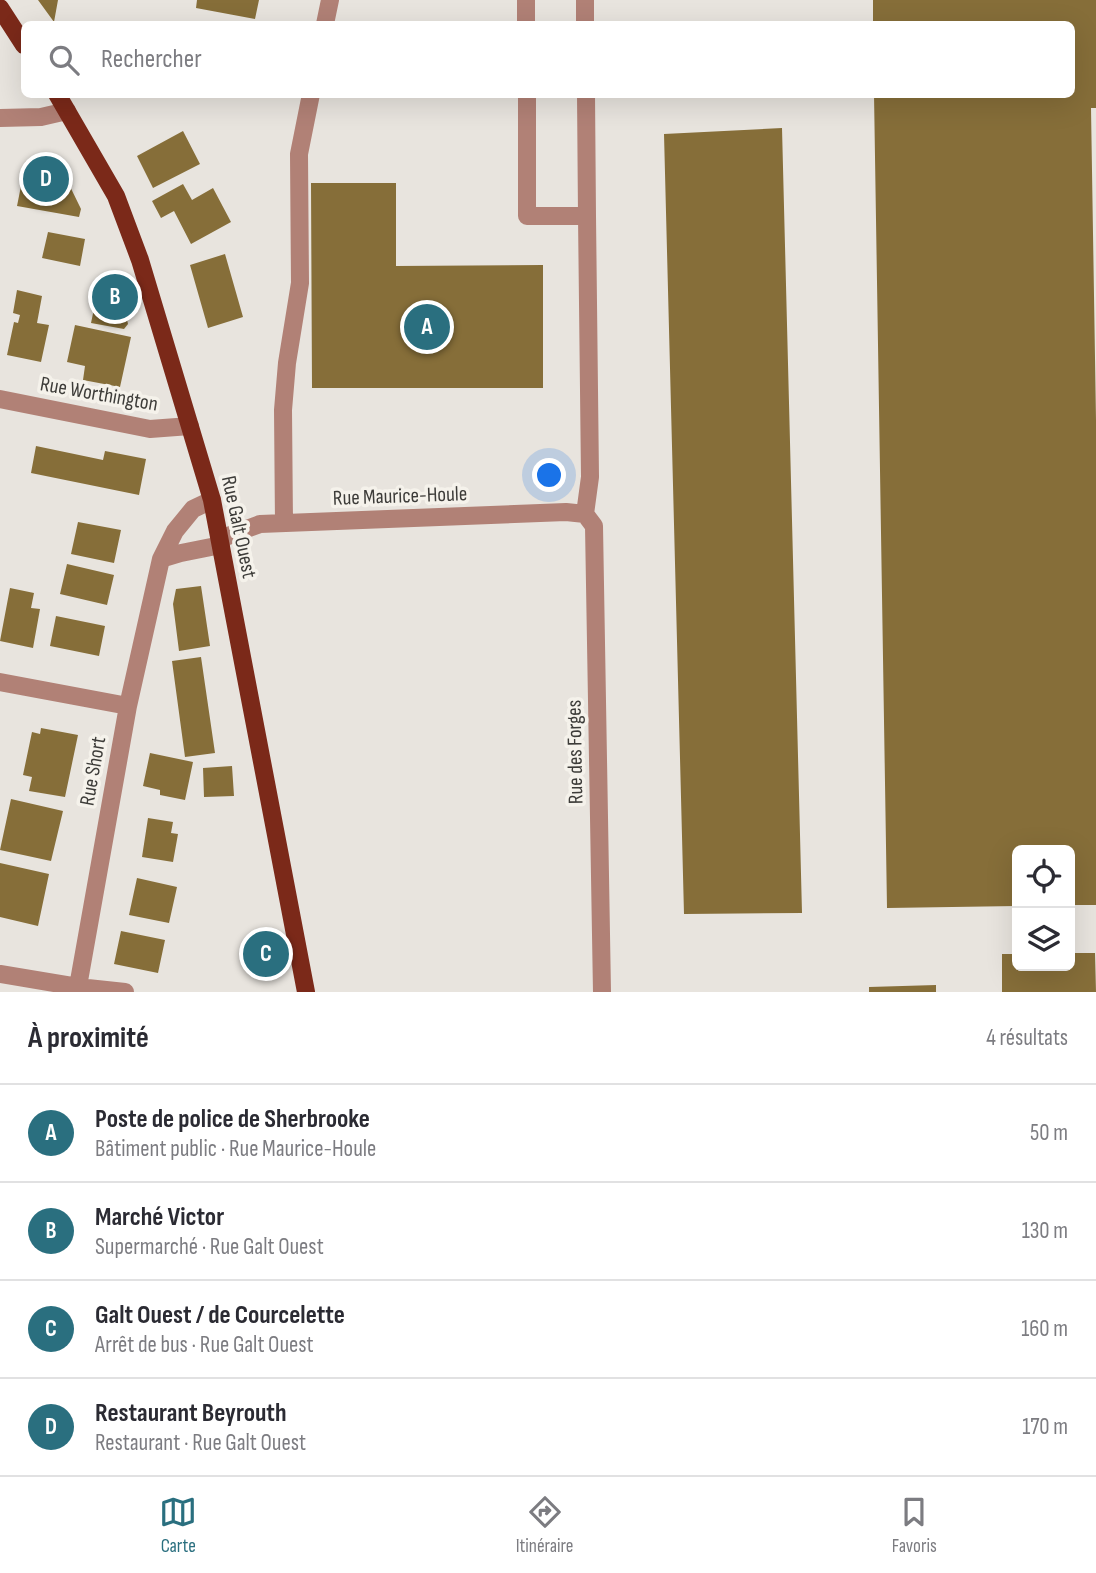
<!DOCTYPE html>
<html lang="fr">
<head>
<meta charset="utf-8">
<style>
  :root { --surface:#fff; --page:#f7f7f7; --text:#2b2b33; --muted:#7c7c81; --line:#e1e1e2; --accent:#2a6f7f }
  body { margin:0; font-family:"Sofia Sans Condensed",sans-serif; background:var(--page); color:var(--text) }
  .controls { position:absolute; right:21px; bottom:21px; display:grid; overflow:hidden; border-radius:10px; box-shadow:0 7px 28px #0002 }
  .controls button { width:63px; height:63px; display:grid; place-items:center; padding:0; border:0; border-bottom:2px solid var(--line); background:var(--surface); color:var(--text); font:35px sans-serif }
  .you { position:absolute; left:550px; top:476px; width:24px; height:24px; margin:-18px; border:5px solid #fff; border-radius:50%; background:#1a73e8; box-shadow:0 0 0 10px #1a73e833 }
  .badge { display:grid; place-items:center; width:46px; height:46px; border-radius:50%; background:var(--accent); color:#fff; font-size:23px; font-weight:700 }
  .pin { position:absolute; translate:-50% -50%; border:4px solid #fff; box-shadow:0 2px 7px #0006 }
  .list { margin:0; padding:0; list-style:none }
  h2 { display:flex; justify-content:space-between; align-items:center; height:91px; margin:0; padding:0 28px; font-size:30px }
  h2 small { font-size:23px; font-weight:400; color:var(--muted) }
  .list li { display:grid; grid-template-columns:46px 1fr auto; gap:21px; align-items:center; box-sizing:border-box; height:98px; padding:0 28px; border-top:2px solid var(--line) }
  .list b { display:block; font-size:26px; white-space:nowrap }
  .list p { margin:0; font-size:23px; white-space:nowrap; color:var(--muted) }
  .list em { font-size:23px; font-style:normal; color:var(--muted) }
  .icon { flex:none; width:38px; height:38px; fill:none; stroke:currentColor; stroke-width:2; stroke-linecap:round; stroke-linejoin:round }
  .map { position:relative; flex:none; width:1096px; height:992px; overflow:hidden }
  .search { position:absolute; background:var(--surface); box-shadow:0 7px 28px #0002; left:21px; right:21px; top:21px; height:77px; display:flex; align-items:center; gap:18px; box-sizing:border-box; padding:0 24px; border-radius:10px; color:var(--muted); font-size:26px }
  .sheet { height:483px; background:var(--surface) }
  nav { display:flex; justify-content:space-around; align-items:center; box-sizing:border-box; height:98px; border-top:2px solid var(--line); background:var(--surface); font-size:19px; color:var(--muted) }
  nav a { display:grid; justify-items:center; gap:4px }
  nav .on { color:var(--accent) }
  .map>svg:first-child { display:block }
  .building { fill:#866e39 }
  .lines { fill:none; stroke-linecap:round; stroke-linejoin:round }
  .minor { stroke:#b18176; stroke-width:18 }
  .major { stroke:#7b2919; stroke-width:18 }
  .labels { text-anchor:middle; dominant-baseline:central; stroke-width:7; stroke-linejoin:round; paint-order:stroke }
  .street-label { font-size:21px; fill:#3d3c39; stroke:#f5f2eb }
</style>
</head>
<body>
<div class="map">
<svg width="1096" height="992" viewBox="0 0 1096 992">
  <rect width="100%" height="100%" fill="#e8e4de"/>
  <!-- building -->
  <path class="building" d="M 38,0 L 58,0 L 54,22 Z
    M 197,0 L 259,0 L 255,19 L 196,8 Z
    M 873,0 L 1096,0 L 1096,108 L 1091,108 L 1096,420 L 1096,905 L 1070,905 L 1070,850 L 1017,850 L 1017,906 L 887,908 L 874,94 L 1072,94 L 1072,24 L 873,24 Z
    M 782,128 L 802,913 L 684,914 L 664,134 Z
    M 183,131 L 200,164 L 153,188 L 137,156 Z
    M 26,161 L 61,168 L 81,209 L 79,217 L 17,206 Z
    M 311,183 L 396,183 L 396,266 L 543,265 L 543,388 L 312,388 Z
    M 183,184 L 192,200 L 213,188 L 231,222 L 191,244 L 174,211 L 161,218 L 152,201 Z
    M 48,232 L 85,239 L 80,266 L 42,258 Z
    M 225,254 L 243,317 L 208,328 L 190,265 Z
    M 17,290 L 42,296 L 37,323 L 49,325 L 41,362 L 7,355 L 14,322 L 18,323 L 20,315 L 13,313 Z
    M 98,290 L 121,294 L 128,324 L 124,329 L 91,323 Z
    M 75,325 L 131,337 L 120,387 L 83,380 L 85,366 L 67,362 Z
    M 36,446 L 103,460 L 105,451 L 146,459 L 139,495 L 31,473 Z
    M 78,522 L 121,530 L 114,563 L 71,554 Z
    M 67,564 L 114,575 L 107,605 L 60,594 Z
    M 201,586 L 210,646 L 179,651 L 173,604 L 176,589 Z
    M 10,588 L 34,593 L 31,608 L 40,609 L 33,648 L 0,641 Z
    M 56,616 L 105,626 L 99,656 L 50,646 Z
    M 201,657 L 215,753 L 185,757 L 172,661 Z
    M 41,728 L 78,735 L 65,797 L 29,791 L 32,777 L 23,775 L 32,732 L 40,734 Z
    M 150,753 L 193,762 L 185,800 L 160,795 L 160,790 L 143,786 Z
    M 232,766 L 234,796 L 204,797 L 203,768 Z
    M 11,799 L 63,811 L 51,861 L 0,850 Z
    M 148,818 L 173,822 L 171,833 L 178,834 L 173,862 L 142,857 Z
    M 0,863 L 49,874 L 38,926 L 0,917 Z
    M 137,878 L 177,887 L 169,923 L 129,915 Z
    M 121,931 L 165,940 L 158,973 L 114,964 Z
    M 1070,953 L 1095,953 L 1096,992 L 1002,992 L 1002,954 L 1017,954 L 1017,966 L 1070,966 Z
    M 936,985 L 936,992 L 869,992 L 869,987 Z"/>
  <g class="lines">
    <!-- minor -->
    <path class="minor" d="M 526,0 L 526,24
      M 585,0 L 585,24
      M 325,24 L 330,0
      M 527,94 L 527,216 L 587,216 L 590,477 L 585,514
      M 586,94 L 587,216
      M 0,118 L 41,117 L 67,111
      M 0,399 L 150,429 L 190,426
      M 585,514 L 594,526 L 602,992
      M 284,523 L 283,410 L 287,363 L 300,283 L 299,154 L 311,94
      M 220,539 L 260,524 L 566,512 L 585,514
      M 161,559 L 181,553 L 221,545
      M 0,682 L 128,706
      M 0,974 L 78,987 L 125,992
      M 77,992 L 128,706 L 161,559 L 175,531 L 193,509 L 212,500"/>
    <!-- major -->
    <path class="major" d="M 0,8 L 24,45
      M 57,94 L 116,196 L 140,260 L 212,500 L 306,992"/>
  </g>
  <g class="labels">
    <!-- street labels -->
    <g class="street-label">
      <text transform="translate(99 394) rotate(10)">Rue Worthington</text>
      <text transform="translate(400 496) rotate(-2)">Rue Maurice-Houle</text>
      <text transform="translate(239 527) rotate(78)">Rue Galt Ouest</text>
      <text transform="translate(575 752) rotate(-91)">Rue des Forges</text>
      <text transform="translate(93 771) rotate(-80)">Rue Short</text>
    </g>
  </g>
</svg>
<div class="controls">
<button><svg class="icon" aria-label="locate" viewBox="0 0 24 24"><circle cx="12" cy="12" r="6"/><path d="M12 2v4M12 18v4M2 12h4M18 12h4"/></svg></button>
<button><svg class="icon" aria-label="layers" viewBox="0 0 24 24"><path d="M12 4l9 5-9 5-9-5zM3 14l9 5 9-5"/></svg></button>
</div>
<div class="you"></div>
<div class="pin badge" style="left:427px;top:327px">A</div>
<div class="pin badge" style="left:115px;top:297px">B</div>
<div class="pin badge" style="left:266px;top:954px">C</div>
<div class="pin badge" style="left:46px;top:179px">D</div>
<div class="search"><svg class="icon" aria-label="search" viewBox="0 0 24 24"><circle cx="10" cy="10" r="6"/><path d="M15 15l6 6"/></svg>Rechercher</div>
</div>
<section class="sheet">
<h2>À proximité<small>4 résultats</small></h2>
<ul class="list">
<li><span class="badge">A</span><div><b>Poste de police de Sherbrooke</b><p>Bâtiment public · Rue Maurice-Houle</p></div><em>50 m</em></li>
<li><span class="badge">B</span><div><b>Marché Victor</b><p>Supermarché · Rue Galt Ouest</p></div><em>130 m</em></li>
<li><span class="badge">C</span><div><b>Galt Ouest / de Courcelette</b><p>Arrêt de bus · Rue Galt Ouest</p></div><em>160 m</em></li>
<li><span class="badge">D</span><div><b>Restaurant Beyrouth</b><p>Restaurant · Rue Galt Ouest</p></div><em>170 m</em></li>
</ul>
</section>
<nav>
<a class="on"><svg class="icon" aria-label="map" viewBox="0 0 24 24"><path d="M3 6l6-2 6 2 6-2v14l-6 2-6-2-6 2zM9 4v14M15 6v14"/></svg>Carte</a>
<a><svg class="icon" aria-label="directions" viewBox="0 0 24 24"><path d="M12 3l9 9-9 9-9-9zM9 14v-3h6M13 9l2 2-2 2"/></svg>Itinéraire</a>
<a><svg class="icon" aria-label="saved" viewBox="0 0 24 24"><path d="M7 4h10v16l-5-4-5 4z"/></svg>Favoris</a>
</nav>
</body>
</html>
